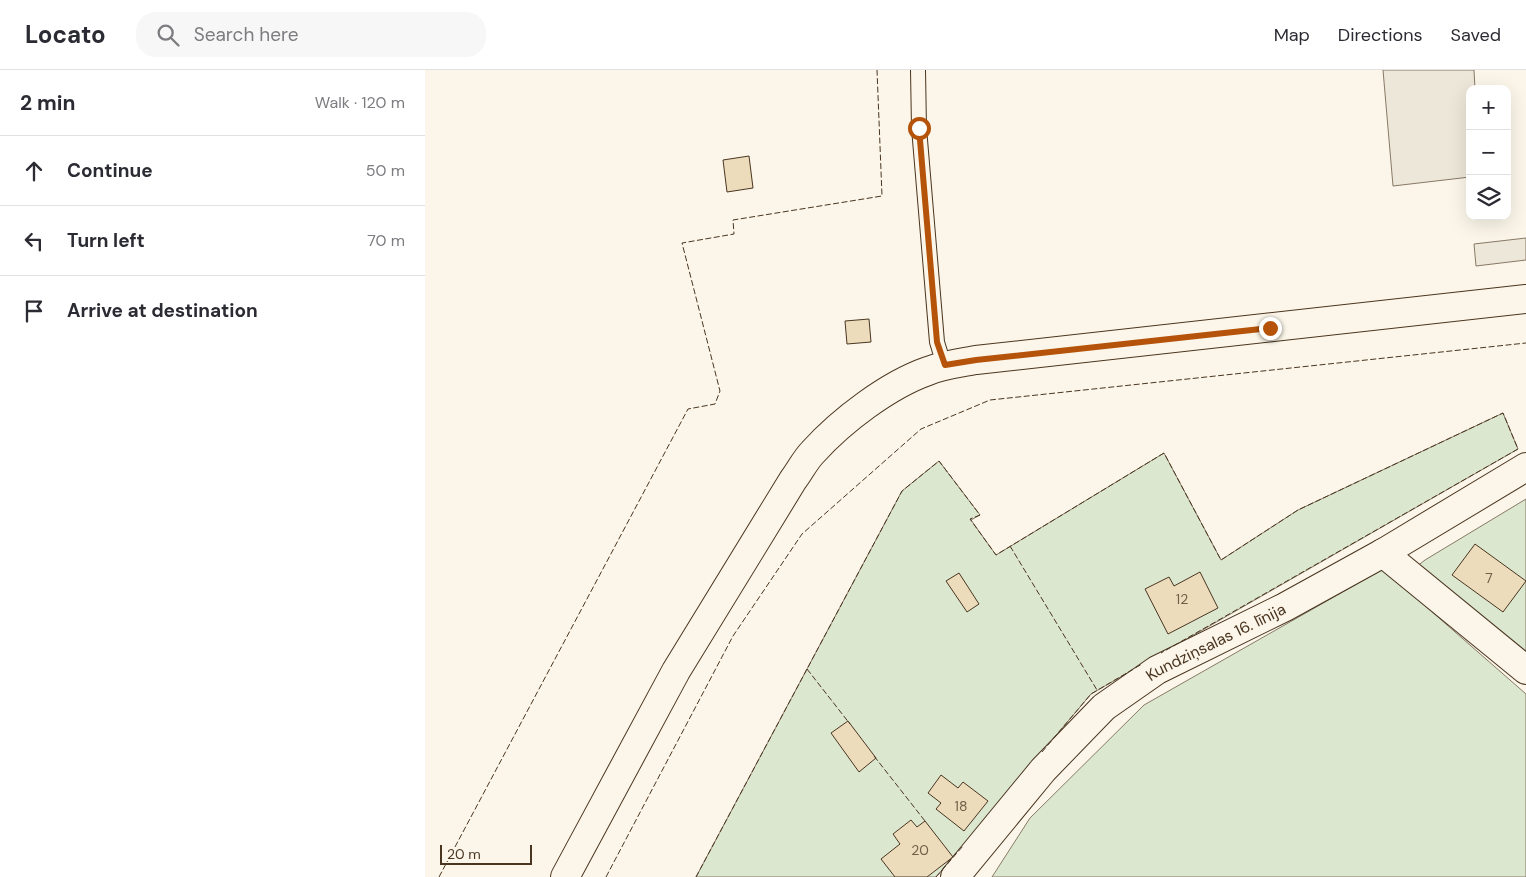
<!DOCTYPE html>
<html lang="en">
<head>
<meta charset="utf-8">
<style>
  :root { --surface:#fff; --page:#f7f7f7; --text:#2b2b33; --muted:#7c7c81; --line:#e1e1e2 }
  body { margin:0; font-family:"DM Sans",sans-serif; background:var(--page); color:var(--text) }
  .controls { position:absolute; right:15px; top:15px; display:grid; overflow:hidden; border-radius:10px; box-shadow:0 5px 20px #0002 }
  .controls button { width:45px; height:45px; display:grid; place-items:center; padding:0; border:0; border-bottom:1px solid var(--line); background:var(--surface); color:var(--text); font:25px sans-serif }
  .scale { position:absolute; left:15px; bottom:12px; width:92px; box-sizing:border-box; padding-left:5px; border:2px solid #4a3520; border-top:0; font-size:14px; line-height:18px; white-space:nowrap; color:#4a3520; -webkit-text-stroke:4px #fbf6e9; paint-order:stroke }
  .stop { position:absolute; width:15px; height:15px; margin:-11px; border:4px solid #b45309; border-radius:50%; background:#fff }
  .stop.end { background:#b45309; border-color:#fff; box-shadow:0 1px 5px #0008 }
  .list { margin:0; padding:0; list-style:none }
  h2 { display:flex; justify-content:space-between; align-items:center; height:65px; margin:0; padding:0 20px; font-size:21px }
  h2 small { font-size:16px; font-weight:400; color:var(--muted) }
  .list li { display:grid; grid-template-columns:32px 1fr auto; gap:15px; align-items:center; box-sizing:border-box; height:70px; padding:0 20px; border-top:1px solid var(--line) }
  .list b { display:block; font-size:19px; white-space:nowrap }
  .list em { font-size:16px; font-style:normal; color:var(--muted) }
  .icon { flex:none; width:28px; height:28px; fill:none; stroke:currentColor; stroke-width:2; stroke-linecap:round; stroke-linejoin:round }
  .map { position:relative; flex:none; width:1101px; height:807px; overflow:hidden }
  header { display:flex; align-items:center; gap:30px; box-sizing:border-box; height:70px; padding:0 25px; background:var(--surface); border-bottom:1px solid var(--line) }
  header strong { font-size:24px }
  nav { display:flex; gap:28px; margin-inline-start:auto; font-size:18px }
  .search { width:350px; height:45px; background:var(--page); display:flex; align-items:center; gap:12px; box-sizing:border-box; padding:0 18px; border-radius:20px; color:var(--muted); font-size:19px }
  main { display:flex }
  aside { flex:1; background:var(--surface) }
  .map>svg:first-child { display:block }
  .green { fill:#dce7d0; stroke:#887966 }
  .parking { fill:#ede7d9; stroke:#887966 }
  .building { fill:#ecdcbc; stroke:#4a3520 }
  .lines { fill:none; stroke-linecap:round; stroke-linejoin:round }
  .lane-casing { stroke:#4a3520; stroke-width:16 }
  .street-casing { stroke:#4a3520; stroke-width:30 }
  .lane { stroke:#fbf6e9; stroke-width:14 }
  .street { stroke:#fbf6e9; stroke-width:28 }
  .fence { stroke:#4a3520; stroke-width:1; stroke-dasharray:6 2.5; stroke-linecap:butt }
  .route { stroke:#b45309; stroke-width:6 }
  .labels { text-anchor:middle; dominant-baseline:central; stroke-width:4; stroke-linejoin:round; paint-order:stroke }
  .number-label { font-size:14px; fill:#725f47 }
  .street-label { font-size:16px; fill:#4a3520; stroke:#fbf6e9 }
</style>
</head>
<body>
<header>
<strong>Locato</strong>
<div class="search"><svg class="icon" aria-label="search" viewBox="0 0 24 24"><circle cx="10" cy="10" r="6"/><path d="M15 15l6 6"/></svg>Search here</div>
<nav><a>Map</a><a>Directions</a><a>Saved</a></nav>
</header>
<main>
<aside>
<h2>2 min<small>Walk · 120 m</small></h2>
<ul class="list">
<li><svg class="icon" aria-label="ahead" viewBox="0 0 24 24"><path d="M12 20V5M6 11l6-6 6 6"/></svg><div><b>Continue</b></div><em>50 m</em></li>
<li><svg class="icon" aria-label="left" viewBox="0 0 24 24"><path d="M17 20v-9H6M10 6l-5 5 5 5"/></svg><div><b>Turn left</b></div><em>70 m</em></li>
<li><svg class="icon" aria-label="arrive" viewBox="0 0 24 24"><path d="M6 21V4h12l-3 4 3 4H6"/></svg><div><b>Arrive at destination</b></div></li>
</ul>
</aside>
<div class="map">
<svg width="1101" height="807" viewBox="0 0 1101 807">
  <rect width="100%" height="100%" fill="#fbf6e9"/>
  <!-- green -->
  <path class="green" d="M 1078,343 L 1093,379 L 666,624 L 511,807 L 271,807 L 477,421 L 514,391 L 555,445 L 546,450 L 571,485 L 739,383 L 796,490 L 873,440 Z
    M 1101,429 L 1101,588 L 991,497 L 1000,490 Z
    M 958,499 L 1101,624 L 1101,807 L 567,807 L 605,748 L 719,635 Z"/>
  <!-- parking -->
  <path class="parking" d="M 958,0 L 1049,0 L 1050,19 L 1045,19 L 1045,107 L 968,116 Z
    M 1101,168 L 1101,190 L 1051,196 L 1049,174 Z"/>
  <!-- building -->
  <path class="building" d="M 324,86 L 328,118 L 302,122 L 298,90 Z
    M 444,249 L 446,272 L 422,274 L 420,251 Z
    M 1050,474 L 1101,511 L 1078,542 L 1027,505 Z
    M 775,502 L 793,538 L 743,564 L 720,519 L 744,507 L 749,516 Z
    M 534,503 L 554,534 L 542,542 L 521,511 Z
    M 423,651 L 451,688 L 434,702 L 406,663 Z
    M 516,705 L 533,718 L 538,712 L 563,731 L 539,761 L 511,739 L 516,733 L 503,723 Z
    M 486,750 L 492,757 L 500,751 L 528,787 L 502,807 L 470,807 L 456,789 L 475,774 L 468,764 Z"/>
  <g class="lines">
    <defs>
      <path id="lane" d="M 493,0 L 494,58 L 512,272 L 519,295"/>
      <g id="street">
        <path d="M 958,483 L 1101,600"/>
        <path d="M 140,807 L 251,601 L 368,410 C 375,401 380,390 388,382 C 416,351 463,315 503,301 C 518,295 535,293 551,290 L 1101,229"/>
        <path id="s1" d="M 530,807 L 618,700 L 679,637 L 732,600 L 860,537 L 958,483 L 1101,397"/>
      </g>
    </defs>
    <!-- lane casing -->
    <use href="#lane" class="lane-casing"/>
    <!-- street casing -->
    <use href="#street" class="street-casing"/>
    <!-- lane -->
    <use href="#lane" class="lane"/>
    <!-- street -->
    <use href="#street" class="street"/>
    <!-- fence -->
    <path class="fence" d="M 585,476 L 672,620
      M 382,599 L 425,654
      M 617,682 L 666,624 L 717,594
      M 449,686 L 500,751
      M 14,807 L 263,339 L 290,334 L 295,321 L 257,173 L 309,164 L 308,150 L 457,126 L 452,0
      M 181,807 L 308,566 L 377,464 L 496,359 L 565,330 L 1101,273
      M 271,807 L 477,421 L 514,391 L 555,445 L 545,449 L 571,485 L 739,383 L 796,490 L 873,440 L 1078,343 L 1093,379 L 736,583
      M 511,807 L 538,776"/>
  </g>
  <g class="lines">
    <!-- route -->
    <path class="route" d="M 494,58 L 512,272 L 520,295 L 551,290 L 845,258"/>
  </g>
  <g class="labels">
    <!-- number labels -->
    <g class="number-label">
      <text x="1064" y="508">7</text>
      <text x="757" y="529">12</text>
      <text x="536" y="736">18</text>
      <text x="495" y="780">20</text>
    </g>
    <!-- street labels -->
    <g class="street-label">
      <text stroke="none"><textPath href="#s1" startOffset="356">Kundziņsalas 16. līnija</textPath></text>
    </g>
  </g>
</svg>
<div class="controls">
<button>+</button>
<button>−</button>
<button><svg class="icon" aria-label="layers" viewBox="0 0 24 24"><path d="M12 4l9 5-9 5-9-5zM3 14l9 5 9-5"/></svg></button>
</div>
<div class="scale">20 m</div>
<div class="stop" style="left:494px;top:58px"></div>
<div class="stop end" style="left:845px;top:258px"></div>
</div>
</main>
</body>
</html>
